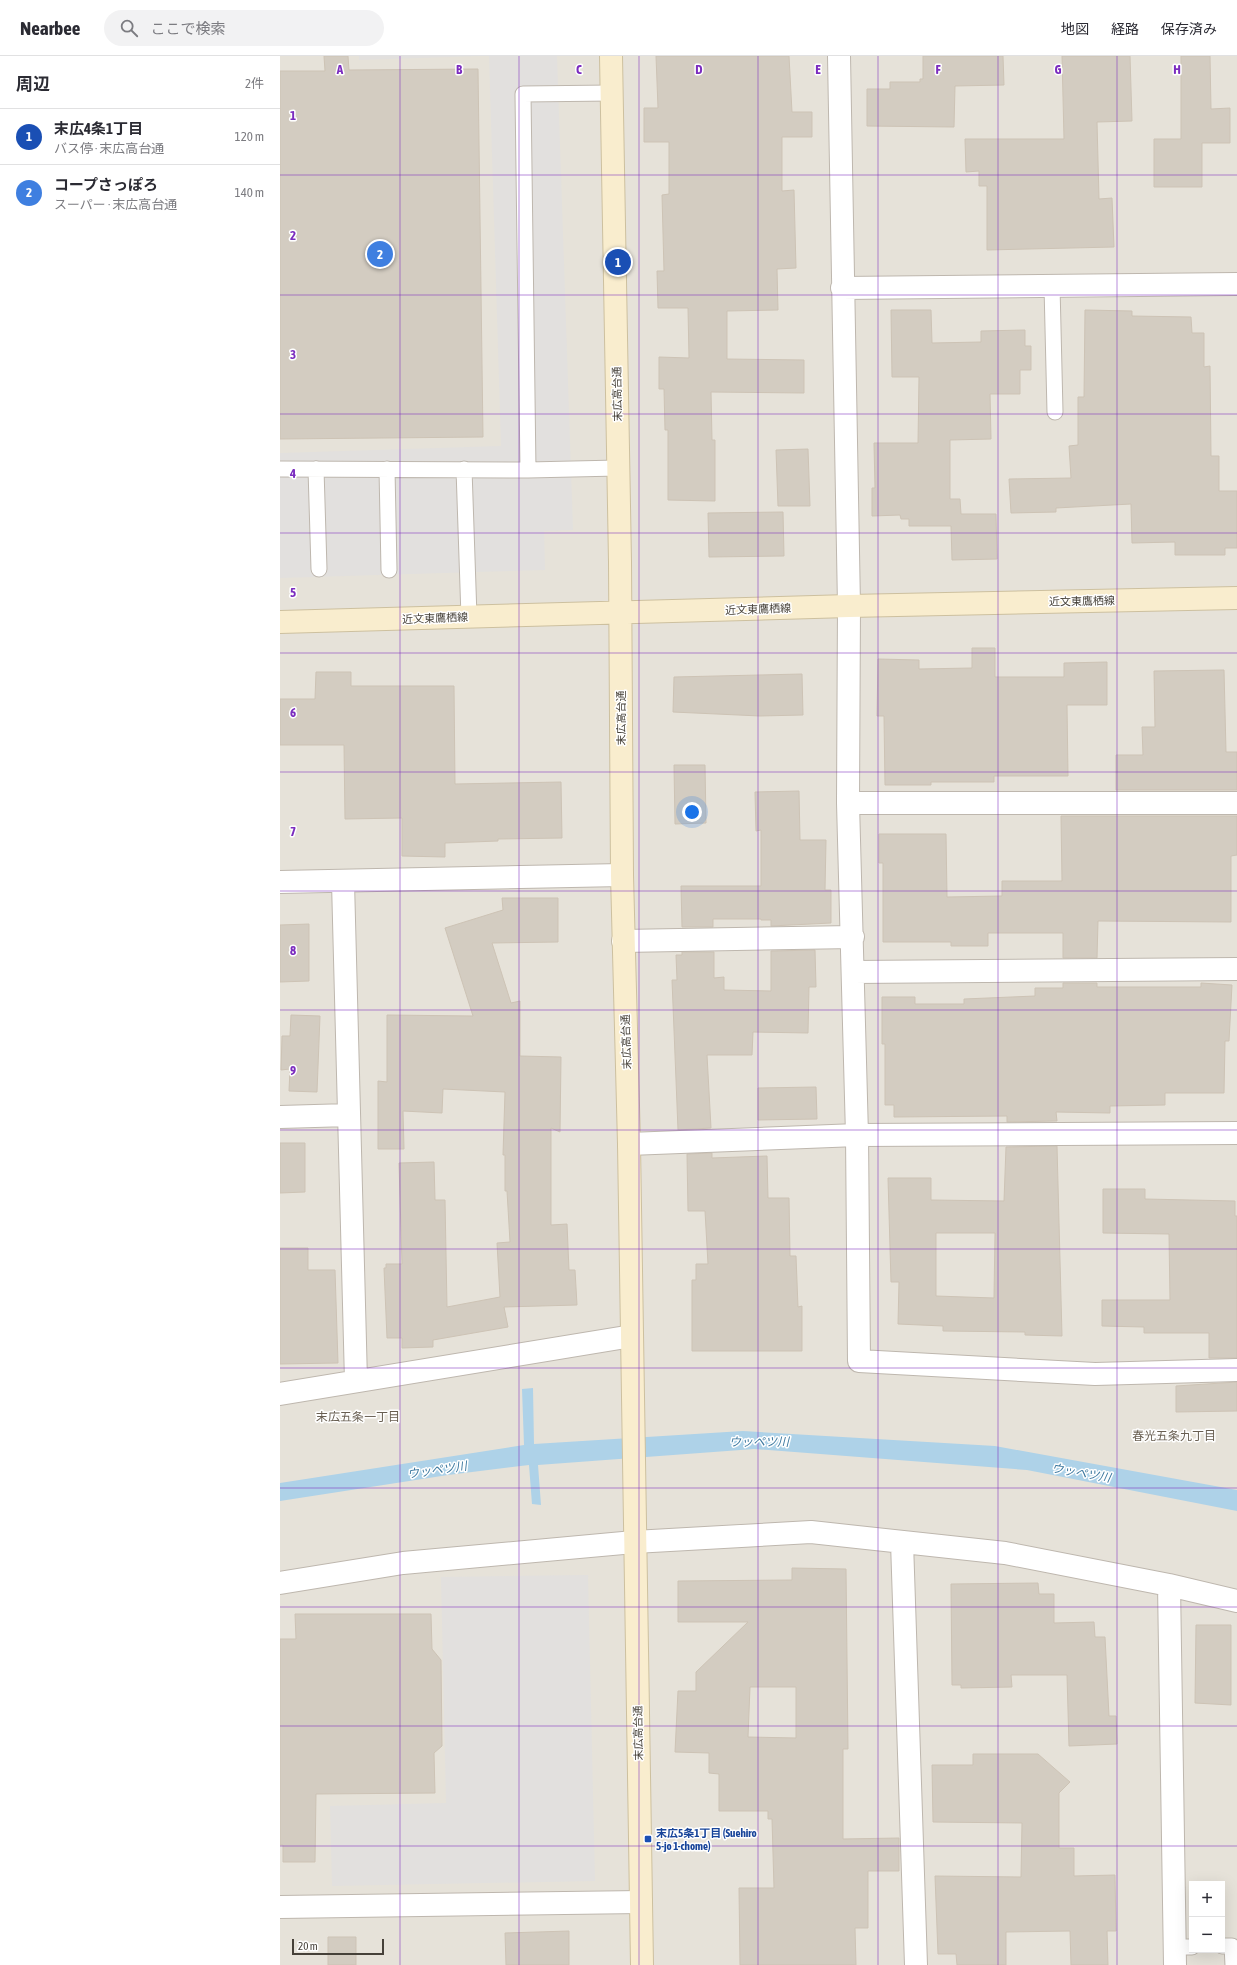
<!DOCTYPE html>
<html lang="ja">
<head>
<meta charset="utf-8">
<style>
  :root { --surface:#fff; --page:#f2f2f3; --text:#2b2b33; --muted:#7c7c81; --line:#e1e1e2; --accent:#e14933 }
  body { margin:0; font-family:"Asap Condensed","Noto Sans JP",sans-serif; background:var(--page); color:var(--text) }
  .controls { position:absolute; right:12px; bottom:12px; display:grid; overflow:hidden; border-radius:0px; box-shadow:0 4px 16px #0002 }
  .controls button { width:36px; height:36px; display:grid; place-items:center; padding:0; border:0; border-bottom:1px solid var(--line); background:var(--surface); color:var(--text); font:20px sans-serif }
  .scale { position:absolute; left:12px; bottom:10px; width:92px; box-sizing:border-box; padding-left:4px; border:2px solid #464139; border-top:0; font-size:11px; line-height:14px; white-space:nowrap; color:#464139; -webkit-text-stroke:3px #fff; paint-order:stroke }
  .you { position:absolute; left:412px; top:756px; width:14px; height:14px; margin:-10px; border:3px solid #fff; border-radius:50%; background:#1a73e8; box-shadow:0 0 0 6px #1a73e833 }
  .badge { display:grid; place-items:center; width:26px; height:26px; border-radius:50%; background:var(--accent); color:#fff; font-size:13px; font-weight:700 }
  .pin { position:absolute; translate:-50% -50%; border:2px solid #fff; box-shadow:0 1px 4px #0006 }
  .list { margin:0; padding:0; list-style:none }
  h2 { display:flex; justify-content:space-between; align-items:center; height:52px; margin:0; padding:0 16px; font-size:17px }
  h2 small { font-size:13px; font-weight:400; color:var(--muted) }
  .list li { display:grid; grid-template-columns:26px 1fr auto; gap:12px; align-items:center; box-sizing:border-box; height:56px; padding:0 16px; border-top:1px solid var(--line) }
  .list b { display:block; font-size:15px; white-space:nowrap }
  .list p { margin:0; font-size:13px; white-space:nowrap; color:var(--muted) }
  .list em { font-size:13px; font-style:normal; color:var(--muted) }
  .icon { flex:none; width:22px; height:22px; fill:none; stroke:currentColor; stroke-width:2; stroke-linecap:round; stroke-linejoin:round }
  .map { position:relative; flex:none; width:957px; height:1909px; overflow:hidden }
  header { display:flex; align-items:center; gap:24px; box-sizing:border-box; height:56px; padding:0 20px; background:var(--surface); border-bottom:1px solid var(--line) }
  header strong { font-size:19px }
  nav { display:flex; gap:22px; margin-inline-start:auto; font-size:14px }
  .search { width:280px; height:36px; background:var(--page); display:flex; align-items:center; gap:10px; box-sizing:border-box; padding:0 14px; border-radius:22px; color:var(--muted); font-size:15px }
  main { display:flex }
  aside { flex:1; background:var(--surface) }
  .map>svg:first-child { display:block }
  .residential { fill:#e6e2d9; fill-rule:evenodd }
  .parking { fill:#e2e0de }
  .water { fill:#aed2e8 }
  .building { fill:#d3ccc1; stroke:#cdc3b5; fill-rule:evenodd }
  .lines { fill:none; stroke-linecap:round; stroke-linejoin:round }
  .lane-casing { stroke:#beb7ae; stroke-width:17 }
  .street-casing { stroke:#beb7ae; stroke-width:24 }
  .secondary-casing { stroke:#cdc09f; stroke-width:24 }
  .lane { stroke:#fff; stroke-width:15 }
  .street { stroke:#fff; stroke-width:22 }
  .secondary { stroke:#f9edce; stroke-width:22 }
  .grid { fill:none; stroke:#7b2cbf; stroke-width:1; stroke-opacity:0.55 }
  .transit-dot { fill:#1a4fb4; stroke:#fff; stroke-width:1.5 }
  .labels { text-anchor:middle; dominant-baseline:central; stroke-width:3; stroke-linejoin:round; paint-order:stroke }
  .street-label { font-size:11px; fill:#464139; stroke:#fff }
  .transit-label { font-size:11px; font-weight:bold; fill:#164399; stroke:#fff; text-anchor:start }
  .neighbourhood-label { font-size:12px; fill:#685e51; stroke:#fff }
  .water-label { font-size:12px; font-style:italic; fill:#3c789f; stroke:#fff }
  .grid-label { font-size:13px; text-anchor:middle; font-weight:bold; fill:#7b2cbf; stroke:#fff; stroke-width:3; stroke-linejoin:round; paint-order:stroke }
</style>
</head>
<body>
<header>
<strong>Nearbee</strong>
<div class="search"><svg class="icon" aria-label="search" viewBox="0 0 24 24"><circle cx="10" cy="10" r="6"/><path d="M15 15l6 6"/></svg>ここで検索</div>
<nav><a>地図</a><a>経路</a><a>保存済み</a></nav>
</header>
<main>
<aside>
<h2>周辺<small>2件</small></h2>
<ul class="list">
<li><span class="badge" style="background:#1a4fb4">1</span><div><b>末広4条1丁目</b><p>バス停 · 末広高台通</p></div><em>120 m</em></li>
<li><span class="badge" style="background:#3f7fe0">2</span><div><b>コープさっぽろ</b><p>スーパー · 末広高台通</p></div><em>140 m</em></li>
</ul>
</aside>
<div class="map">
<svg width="957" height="1909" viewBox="0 0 957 1909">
  <rect width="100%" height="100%" fill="#f3f0ea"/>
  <!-- residential -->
  <path class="residential" d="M 0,0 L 957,0 L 957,1909 L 0,1909 ZM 912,1828 L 942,1828 L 942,1894 L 912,1894 Z"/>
  <!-- parking -->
  <path class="parking" d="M 79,0 L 201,0 L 79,4 Z
    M 209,0 L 277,0 L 293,474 L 264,475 L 265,514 L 0,522 L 0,397 L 221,390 Z
    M 308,1519 L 315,1825 L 52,1830 L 50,1750 L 166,1747 L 161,1521 Z"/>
  <!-- water -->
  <path class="water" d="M 253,1332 L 254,1388 L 463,1375 L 715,1390 L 957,1434 L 957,1455 L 747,1414 L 474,1393 L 258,1409 L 261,1449 L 252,1448 L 249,1409 L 168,1419 L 0,1445 L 0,1427 L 244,1389 L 242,1333 Z"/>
  <!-- building -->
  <path class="building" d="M 44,0 L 68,0 L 69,14 L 198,13 L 203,381 L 0,383 L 0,15 L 45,15 Z
    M 376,0 L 509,0 L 512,56 L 532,56 L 532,81 L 502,81 L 502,135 L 514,134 L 516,212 L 497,213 L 498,254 L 447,255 L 447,303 L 524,304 L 524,337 L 431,336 L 432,384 L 435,384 L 435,445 L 388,444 L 388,374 L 385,374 L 384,333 L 379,333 L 379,301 L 409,302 L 408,252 L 378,252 L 377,215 L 384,215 L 382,139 L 389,138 L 389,86 L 364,86 L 364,52 L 378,52 Z
    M 643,0 L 723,0 L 724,29 L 675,30 L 674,71 L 587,70 L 587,33 L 610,33 L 610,26 L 640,26 L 640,23 L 643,23 Z
    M 782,0 L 850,0 L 852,65 L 817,66 L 819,143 L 832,142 L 834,191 L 707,194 L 707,130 L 699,130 L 699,115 L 686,116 L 685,83 L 784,83 Z
    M 901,0 L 930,0 L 931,53 L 950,52 L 950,87 L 922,87 L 922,131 L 874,131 L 874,83 L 901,83 Z
    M 611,254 L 651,254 L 652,287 L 701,286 L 701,275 L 745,274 L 745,290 L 751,290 L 751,314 L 740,314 L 740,338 L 710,338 L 711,383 L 670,384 L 670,443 L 680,443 L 681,458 L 716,458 L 717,503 L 672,504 L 671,470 L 629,470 L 629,463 L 621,463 L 620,459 L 592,460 L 592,432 L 595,432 L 594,387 L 638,387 L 639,321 L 612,321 Z
    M 805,254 L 852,255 L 852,260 L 911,261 L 912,277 L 924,277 L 924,311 L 930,310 L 931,400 L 939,400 L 939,435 L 957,435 L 957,492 L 945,492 L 945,499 L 895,499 L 895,486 L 852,487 L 851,448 L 776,452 L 776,456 L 731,457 L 729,423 L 791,422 L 789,390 L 798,389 L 798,341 L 804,341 Z
    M 528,393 L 530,450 L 498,450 L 496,394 Z
    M 503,456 L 504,500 L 429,501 L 428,457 Z
    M 692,592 L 715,592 L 715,621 L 784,621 L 784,607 L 827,606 L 827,649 L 787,649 L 788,720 L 714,720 L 714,726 L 651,726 L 651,729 L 605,729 L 604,660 L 597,660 L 598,603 L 639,604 L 639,613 L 692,612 Z
    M 944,614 L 946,696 L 957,696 L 957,734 L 836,734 L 836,699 L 863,699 L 862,671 L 875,671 L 874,615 Z
    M 36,616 L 71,616 L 71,630 L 174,630 L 175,728 L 281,726 L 282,782 L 218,783 L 218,785 L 165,787 L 165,801 L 122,800 L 122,762 L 65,763 L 64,689 L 0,689 L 0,643 L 35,643 Z
    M 522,618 L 523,659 L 480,660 L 393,656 L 394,621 Z
    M 394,709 L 425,709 L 426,767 L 395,768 Z
    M 519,735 L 520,784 L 546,784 L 545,834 L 551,834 L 551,867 L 491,870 L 491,864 L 481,864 L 481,863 L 433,863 L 433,871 L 402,871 L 401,830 L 481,830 L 481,774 L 476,775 L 475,736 Z
    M 781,760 L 957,760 L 957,799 L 951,800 L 951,866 L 818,865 L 817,902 L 783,902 L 783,877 L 708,877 L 708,890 L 671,890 L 671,886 L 603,886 L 603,807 L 599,807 L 599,778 L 666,778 L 667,841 L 722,840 L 722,825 L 782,825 Z
    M 222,842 L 278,842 L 278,886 L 212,887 L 231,947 L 240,945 L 240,1000 L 281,1001 L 280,1076 L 271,1072 L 271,1169 L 287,1168 L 289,1214 L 295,1214 L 297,1249 L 224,1251 L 228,1271 L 153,1284 L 153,1291 L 122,1292 L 122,1282 L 107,1282 L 104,1212 L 106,1212 L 106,1208 L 122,1208 L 119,1107 L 154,1106 L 155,1144 L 165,1144 L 167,1251 L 220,1241 L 217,1187 L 230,1186 L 227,1135 L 225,1135 L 225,1099 L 223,1099 L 225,1036 L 163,1033 L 162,1057 L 123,1055 L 124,1093 L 98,1093 L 98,1025 L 107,1026 L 107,959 L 193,960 L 165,872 L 223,854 Z
    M 29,868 L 29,925 L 0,926 L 0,869 Z
    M 535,894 L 536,931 L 529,931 L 528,977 L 473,976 L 472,999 L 427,999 L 431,1072 L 398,1074 L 392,924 L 397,924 L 396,899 L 402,899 L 402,896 L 434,896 L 434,922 L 444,921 L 444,934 L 491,935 L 491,895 Z
    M 783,927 L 817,927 L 817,931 L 921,931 L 921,927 L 952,929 L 949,985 L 945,985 L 944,1037 L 885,1037 L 885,1049 L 830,1050 L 830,1057 L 776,1056 L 777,1065 L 727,1066 L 727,1060 L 614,1061 L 614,1049 L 605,1049 L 605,988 L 602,988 L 602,941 L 635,941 L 635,948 L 684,948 L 684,943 L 755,940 L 755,932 L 783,932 Z
    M 11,959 L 40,960 L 37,1036 L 9,1035 L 10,1013 L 1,1014 L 2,980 L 10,980 Z
    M 536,1031 L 537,1063 L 478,1064 L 478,1032 Z
    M 0,1087 L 25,1087 L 25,1136 L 0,1137 Z
    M 777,1090 L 782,1280 L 745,1279 L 745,1276 L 663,1275 L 663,1270 L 618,1268 L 619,1226 L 611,1226 L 608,1122 L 651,1122 L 651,1144 L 724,1145 L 726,1091 ZM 656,1177 L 715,1177 L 714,1242 L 656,1240 Z
    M 432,1097 L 432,1102 L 487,1100 L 488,1142 L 509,1142 L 510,1200 L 516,1200 L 518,1251 L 522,1250 L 522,1295 L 412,1295 L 412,1224 L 416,1224 L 416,1208 L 428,1208 L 425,1155 L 408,1155 L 407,1098 Z
    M 823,1133 L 865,1133 L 865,1143 L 955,1145 L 955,1160 L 957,1160 L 957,1302 L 929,1302 L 929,1277 L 864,1277 L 864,1271 L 822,1270 L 822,1244 L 890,1244 L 889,1178 L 823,1177 Z
    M 0,1192 L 28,1192 L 28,1214 L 55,1214 L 58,1307 L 0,1308 Z
    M 957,1326 L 957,1355 L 896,1356 L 896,1330 Z
    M 512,1512 L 566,1513 L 568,1693 L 563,1693 L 563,1783 L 619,1782 L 619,1815 L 588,1815 L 588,1872 L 575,1872 L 576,1909 L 460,1909 L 459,1832 L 494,1832 L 492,1763 L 488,1763 L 488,1755 L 439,1755 L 439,1718 L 429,1717 L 429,1697 L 395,1696 L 398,1635 L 416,1635 L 416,1616 L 468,1566 L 398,1566 L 398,1525 L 512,1524 ZM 470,1631 L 516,1631 L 516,1682 L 468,1681 Z
    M 758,1527 L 759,1538 L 774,1538 L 774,1567 L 814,1566 L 815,1581 L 825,1581 L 829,1660 L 836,1660 L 837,1688 L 789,1690 L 787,1619 L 731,1619 L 732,1631 L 681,1632 L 681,1629 L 672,1629 L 671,1528 Z
    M 15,1558 L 151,1558 L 152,1593 L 161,1604 L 162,1690 L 154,1697 L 155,1737 L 36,1738 L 35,1806 L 3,1806 L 3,1789 L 0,1789 L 0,1583 L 16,1583 Z
    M 916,1569 L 951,1569 L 951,1649 L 915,1647 Z
    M 693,1698 L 758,1698 L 790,1726 L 779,1737 L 779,1792 L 794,1792 L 794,1820 L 835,1819 L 836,1875 L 827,1875 L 828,1909 L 791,1909 L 790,1875 L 726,1876 L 726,1909 L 677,1909 L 676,1898 L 658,1898 L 655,1820 L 741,1821 L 742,1767 L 653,1766 L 652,1709 L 693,1709 Z
    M 289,1875 L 289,1909 L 226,1909 L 225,1877 Z
    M 48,1881 L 76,1881 L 76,1909 L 48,1909 Z"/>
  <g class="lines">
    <defs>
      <path id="lane" d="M 332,37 L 243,38 L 248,414 L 338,412
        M 772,230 L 775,356
        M 0,413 L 248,414
        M 36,413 L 39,513
        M 107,413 L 109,514
        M 184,413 L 189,561
        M 942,1890 L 952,1890 L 953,1909
        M 895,1891 L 912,1891"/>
      <path id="street" d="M 559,0 L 569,550 L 568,747 L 577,1079 L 579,1305 L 815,1318 L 957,1314
        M 562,232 L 957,228
        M 568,747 L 957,747
        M 0,826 L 342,819
        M 63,826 L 76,1325
        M 343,885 L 573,881
        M 573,916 L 957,913
        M 0,1061 L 69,1059
        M 349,1088 L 577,1079 L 957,1077
        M 0,1338 L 352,1280
        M 622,1486 L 636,1909
        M 0,1527 L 123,1507 L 354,1486 L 531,1476 L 725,1497 L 889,1529 L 957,1545
        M 889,1529 L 895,1909
        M 0,1851 L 361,1846"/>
      <path id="secondary" d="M 331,0 L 340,506 L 342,819 L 349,1088 L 362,1909
        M 0,566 L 569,550 L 957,542"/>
    </defs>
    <!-- lane casing -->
    <use href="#lane" class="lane-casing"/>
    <!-- street casing -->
    <use href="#street" class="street-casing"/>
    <!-- secondary casing -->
    <use href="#secondary" class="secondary-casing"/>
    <!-- lane -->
    <use href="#lane" class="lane"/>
    <!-- street -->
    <use href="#street" class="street"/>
    <!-- secondary -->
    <use href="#secondary" class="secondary"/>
  </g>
  <!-- grid -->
  <path class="grid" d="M 120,0 L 120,1909M 239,0 L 239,1909M 359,0 L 359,1909M 478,0 L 478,1909M 598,0 L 598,1909M 718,0 L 718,1909M 837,0 L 837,1909M 0,119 L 957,119M 0,239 L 957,239M 0,358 L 957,358M 0,477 L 957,477M 0,597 L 957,597M 0,716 L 957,716M 0,835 L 957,835M 0,954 L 957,954M 0,1074 L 957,1074M 0,1193 L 957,1193M 0,1312 L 957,1312M 0,1432 L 957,1432M 0,1551 L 957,1551M 0,1670 L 957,1670M 0,1790 L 957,1790"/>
  <!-- markers -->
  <rect class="transit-dot" x="364" y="1779" width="8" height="8" rx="2"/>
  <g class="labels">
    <!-- street labels -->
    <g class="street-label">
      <text transform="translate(337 338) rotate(-91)">末広高台通</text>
      <text transform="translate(802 545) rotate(-1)">近文東鷹栖線</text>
      <text transform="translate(478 553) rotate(-2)">近文東鷹栖線</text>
      <text transform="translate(155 562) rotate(-2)">近文東鷹栖線</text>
      <text transform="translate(341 662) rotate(-90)">末広高台通</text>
      <text transform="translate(346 986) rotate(-92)">末広高台通</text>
      <text transform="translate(358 1677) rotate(-91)">末広高台通</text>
    </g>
    <!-- transit labels -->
    <g class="transit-label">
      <text x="376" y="1777">末広5条1丁目 (Suehiro<tspan x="376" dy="13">5-jo 1-chome)</tspan></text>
    </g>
    <!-- neighbourhood labels -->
    <g class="neighbourhood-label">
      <text x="78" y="1361">末広五条一丁目</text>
      <text x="894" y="1380">春光五条九丁目</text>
    </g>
    <!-- water labels -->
    <g class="water-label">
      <text x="479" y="1386">ウッペツ川</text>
      <text transform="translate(157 1414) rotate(-8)">ウッペツ川</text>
      <text transform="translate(801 1417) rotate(10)">ウッペツ川</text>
    </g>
  </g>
  <g class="grid-label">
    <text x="60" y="18">A</text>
    <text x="179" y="18">B</text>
    <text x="299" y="18">C</text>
    <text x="419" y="18">D</text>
    <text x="538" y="18">E</text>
    <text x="658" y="18">F</text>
    <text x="778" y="18">G</text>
    <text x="897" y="18">H</text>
    <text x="13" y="64">1</text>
    <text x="13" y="184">2</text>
    <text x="13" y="303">3</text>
    <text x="13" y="422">4</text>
    <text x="13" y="541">5</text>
    <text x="13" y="661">6</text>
    <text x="13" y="780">7</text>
    <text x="13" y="899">8</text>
    <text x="13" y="1019">9</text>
  </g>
</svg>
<div class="controls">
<button>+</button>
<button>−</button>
</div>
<div class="scale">20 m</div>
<div class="you"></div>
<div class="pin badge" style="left:338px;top:206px;background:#1a4fb4">1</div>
<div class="pin badge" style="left:100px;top:198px;background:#3f7fe0">2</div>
</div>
</main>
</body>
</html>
